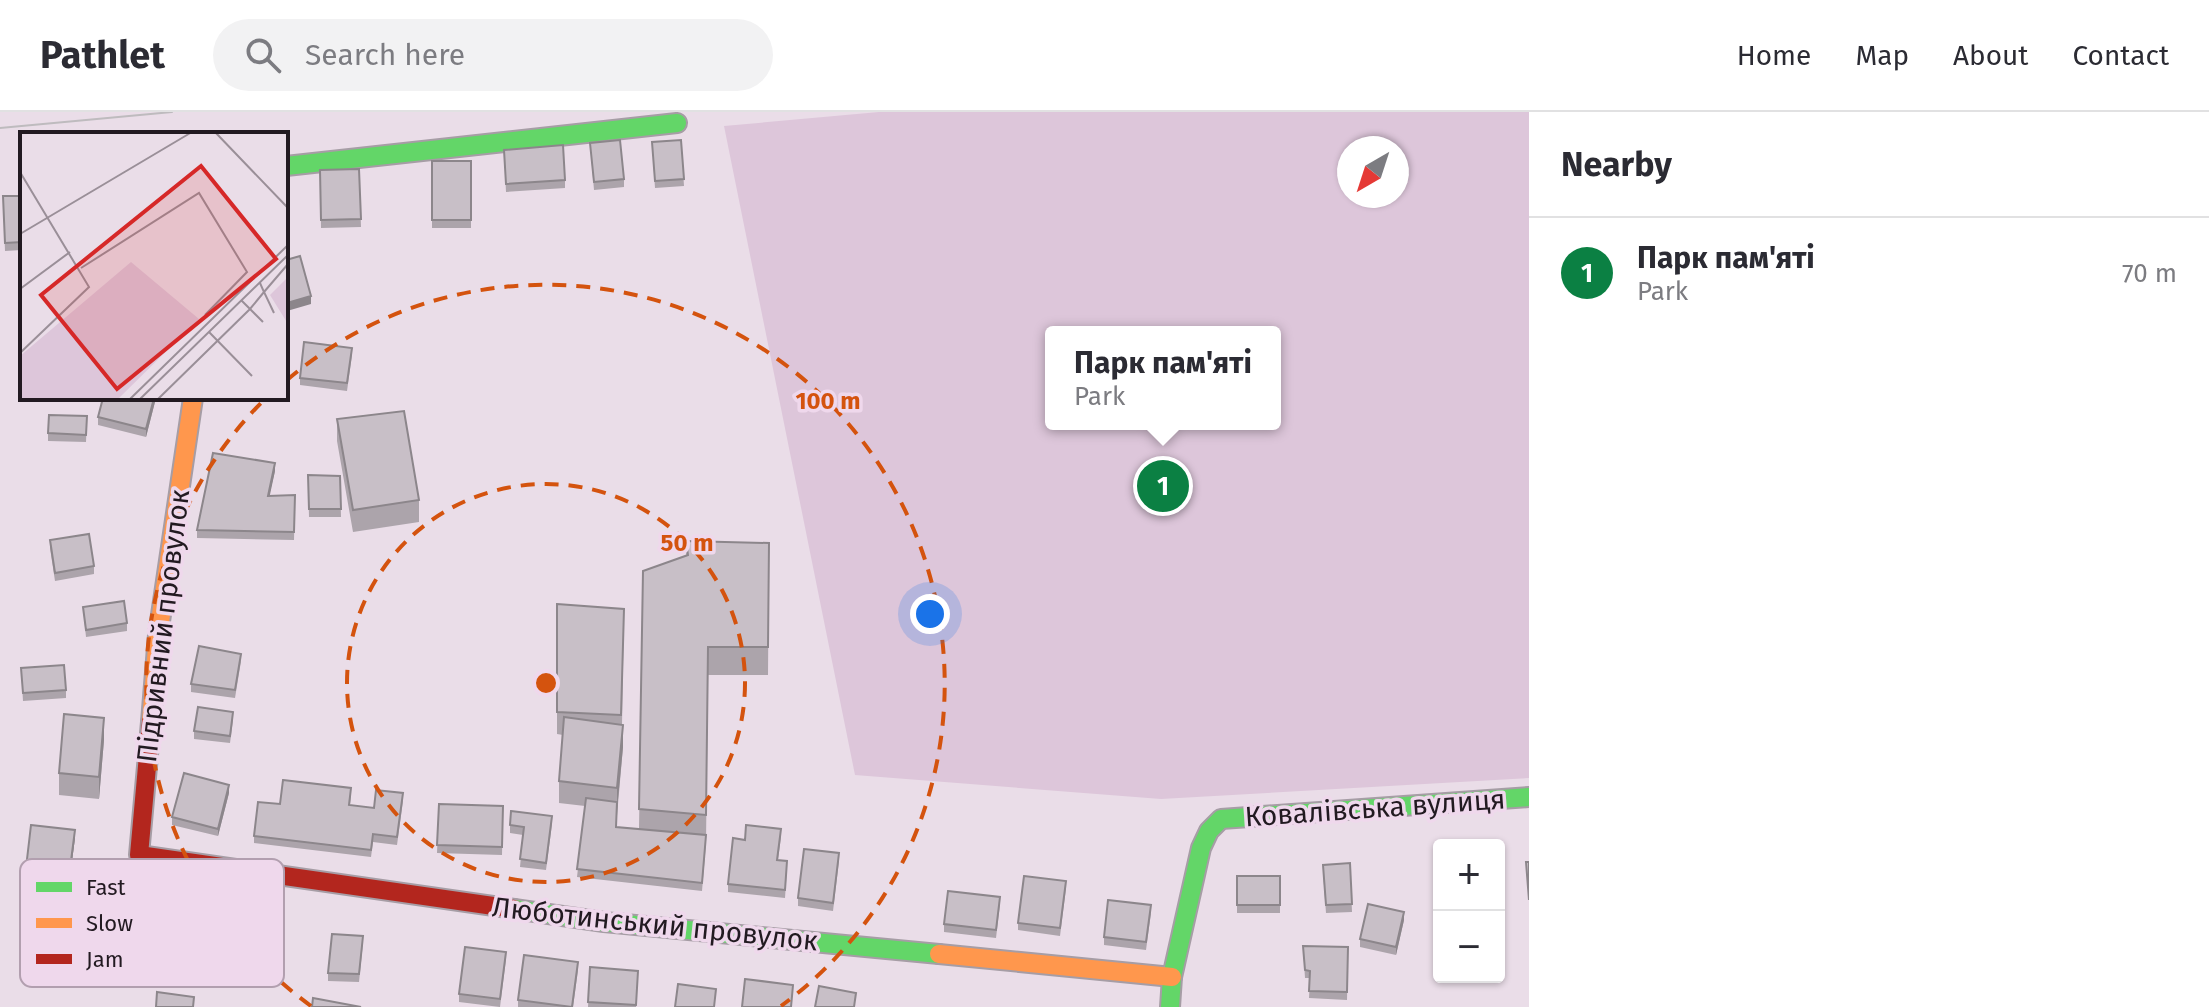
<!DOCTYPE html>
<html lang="en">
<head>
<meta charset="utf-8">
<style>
  :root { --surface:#fff; --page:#f2f2f3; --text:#2b2b33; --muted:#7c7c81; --line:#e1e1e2; --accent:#0b8043 }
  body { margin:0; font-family:"Fira Sans",sans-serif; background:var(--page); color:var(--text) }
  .controls { position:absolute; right:24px; bottom:24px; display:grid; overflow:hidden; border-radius:8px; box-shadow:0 2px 6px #0004 }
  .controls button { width:72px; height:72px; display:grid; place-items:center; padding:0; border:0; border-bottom:2px solid var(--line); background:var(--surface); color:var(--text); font:40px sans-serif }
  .compass { position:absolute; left:1337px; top:24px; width:72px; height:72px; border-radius:50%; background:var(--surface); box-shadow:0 2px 6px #0004; rotate:219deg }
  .you { position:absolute; left:930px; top:502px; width:28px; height:28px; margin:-20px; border:6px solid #fff; border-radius:50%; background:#1a73e8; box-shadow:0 0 0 12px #1a73e833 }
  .badge { display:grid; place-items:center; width:52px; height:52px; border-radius:50%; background:var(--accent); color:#fff; font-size:26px; font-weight:700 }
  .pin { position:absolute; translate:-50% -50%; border:4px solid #fff; box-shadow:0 2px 8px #0006 }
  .popup { position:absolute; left:1045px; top:214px; width:236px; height:104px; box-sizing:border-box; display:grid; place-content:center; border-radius:8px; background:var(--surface); filter:drop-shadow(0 2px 6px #0005); font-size:26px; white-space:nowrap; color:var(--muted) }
  .popup b { font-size:30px; color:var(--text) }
  .popup::after { content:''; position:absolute; left:50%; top:100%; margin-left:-16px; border:16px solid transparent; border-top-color:var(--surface) }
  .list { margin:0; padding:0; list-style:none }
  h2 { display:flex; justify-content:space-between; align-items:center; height:104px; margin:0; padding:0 32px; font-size:34px }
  h2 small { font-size:26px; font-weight:400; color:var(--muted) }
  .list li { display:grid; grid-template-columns:52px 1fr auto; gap:24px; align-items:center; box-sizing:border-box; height:112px; padding:0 32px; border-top:2px solid var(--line) }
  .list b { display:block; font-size:30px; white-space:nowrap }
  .list p { margin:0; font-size:26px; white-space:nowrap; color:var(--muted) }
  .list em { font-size:26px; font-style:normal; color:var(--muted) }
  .icon { flex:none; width:44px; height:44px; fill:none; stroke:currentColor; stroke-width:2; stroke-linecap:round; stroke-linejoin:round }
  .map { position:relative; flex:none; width:1529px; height:895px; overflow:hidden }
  header { display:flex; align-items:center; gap:48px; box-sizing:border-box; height:112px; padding:0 40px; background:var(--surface); border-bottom:2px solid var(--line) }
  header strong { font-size:38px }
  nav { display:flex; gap:44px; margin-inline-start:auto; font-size:28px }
  .search { width:560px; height:72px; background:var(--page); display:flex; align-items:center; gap:20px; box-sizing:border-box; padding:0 28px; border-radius:44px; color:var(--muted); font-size:30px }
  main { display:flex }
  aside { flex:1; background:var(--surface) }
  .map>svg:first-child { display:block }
  .green { fill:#ddc6da; fill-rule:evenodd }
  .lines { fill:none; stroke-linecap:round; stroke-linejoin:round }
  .fast-casing { stroke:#a69da5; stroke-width:22 }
  .slow-casing { stroke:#a69da5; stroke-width:22 }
  .jam-casing { stroke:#a69da5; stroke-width:22 }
  .fast { stroke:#63d668; stroke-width:18 }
  .slow { stroke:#ff974d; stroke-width:18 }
  .jam { stroke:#b3261e; stroke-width:18 }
  .tram { stroke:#bebbbe; stroke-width:2 }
  .wall { fill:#aca4ab }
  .shaded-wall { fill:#8c868b }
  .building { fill:#c8bfc7; stroke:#8c868b; stroke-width:2 }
  .ring { fill:none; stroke:#d4530e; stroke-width:4; stroke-dasharray:14 10 }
  .labels { text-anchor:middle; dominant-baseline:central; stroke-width:7; stroke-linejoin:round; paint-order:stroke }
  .street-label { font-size:28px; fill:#221a21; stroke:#efd8ec }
  .inset-road { fill:none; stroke:#9a8f98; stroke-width:2 }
  .view { fill:#d62828; fill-opacity:0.15; stroke:#d62828; stroke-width:4 }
  .inset-edge { fill:none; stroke:#221a21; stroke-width:4 }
  .key { fill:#efd8ec; stroke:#b29faf; stroke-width:2 }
  .key-label { font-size:22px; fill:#221a21 }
  .centre { fill:#d4530e; stroke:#efd8ec; stroke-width:4 }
  .ring-label { font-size:24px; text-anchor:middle; font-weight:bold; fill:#d4530e; stroke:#efd8ec; stroke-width:7; stroke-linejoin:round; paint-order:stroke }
</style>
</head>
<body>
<header>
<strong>Pathlet</strong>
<div class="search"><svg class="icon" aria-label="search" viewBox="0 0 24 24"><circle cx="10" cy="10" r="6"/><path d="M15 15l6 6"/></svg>Search here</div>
<nav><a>Home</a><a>Map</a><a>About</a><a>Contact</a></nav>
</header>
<main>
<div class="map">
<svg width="1529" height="895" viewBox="0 0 1529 895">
  <rect width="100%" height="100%" fill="#eadde8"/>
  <!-- green -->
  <path class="green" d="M 879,0 L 1529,0 L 1529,666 L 1161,687 L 855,663 L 724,14 ZM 1349,36 L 1397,36 L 1397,84 L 1349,84 ZM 1051,220 L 1275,220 L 1275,312 L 1051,312 Z"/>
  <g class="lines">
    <defs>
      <path id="fast" d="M 286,54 L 677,11
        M 514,797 L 604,810 L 939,842
        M 1170,895 L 1172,865 L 1201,736 L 1209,719 L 1221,707 L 1529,685"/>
      <path id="slow" d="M 151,610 L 158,523 L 193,286
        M 939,842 L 1172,865"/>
      <path id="jam" d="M 151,610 L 139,743 L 514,797"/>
    </defs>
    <!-- fast casing -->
    <use href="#fast" class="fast-casing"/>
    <!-- slow casing -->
    <use href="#slow" class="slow-casing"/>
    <!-- jam casing -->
    <use href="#jam" class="jam-casing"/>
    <!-- fast -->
    <use href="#fast" class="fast"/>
    <!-- slow -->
    <use href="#slow" class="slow"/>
    <!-- jam -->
    <use href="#jam" class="jam"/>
    <!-- tram -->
    <path class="tram" d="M 0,16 L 172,0"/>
  </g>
  <!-- wall -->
  <path class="wall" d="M 681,28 L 684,74 L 655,76 L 652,30 Z
    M 590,31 L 624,67 L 624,75 L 594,78 Z
    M 504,38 L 565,68 L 565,76 L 506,80 Z
    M 432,49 L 471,49 L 471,116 L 432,116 Z
    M 359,57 L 361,115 L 321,116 L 320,58 Z
    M 3,84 L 22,84 L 22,138 L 5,139 Z
    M 352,243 L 347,279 L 300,273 L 300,266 Z
    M 103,286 L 156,286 L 146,325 L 98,313 L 98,305 Z
    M 87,304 L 86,330 L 48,329 L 48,321 Z
    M 337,307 L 419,388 L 419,410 L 353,420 L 337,329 Z
    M 275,359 L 269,384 L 295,383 L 294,428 L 197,426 L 197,418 Z
    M 308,363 L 340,364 L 341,405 L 309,405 Z
    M 50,428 L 94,454 L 94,462 L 55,469 L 50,436 Z
    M 686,429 L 769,431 L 768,563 L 708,563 L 706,731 L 702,779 L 577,765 L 585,694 L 559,691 L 559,669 L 563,623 L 557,622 L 557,492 L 624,497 L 622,613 L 623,635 L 616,715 L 639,717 L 643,459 L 686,444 Z
    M 83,495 L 127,511 L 127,519 L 86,525 Z
    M 241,549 L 235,586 L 191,580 L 191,572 Z
    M 21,556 L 66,578 L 66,586 L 23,589 Z
    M 233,608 L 230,631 L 194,627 L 194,619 Z
    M 104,628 L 99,687 L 59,683 L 59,661 Z
    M 229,681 L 218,724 L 172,713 L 172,705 Z
    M 351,684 L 350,693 L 374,696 L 403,689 L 397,733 L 373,730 L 371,745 L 254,731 L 254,724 L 280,692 Z
    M 439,692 L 503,694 L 502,743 L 437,741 Z
    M 552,712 L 546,758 L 520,755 L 523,723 L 510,721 L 510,713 Z
    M 781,725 L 778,748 L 787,756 L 785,786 L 728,780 L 728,772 L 745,728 Z
    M 75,726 L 65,803 L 22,798 L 22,790 Z
    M 839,749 L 833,799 L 798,794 L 798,786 Z
    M 1350,751 L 1352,800 L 1326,801 L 1323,760 Z
    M 1237,764 L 1280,764 L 1280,801 L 1237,801 Z
    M 1066,776 L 1060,824 L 1018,818 L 1018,811 Z
    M 1000,792 L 996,826 L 944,820 L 944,812 Z
    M 70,794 L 109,794 L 110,834 L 91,834 L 91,823 L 70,824 Z
    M 206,801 L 200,846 L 157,840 L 157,832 Z
    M 1151,801 L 1146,838 L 1104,833 L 1104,825 Z
    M 1404,808 L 1396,843 L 1360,835 L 1360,827 Z
    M 363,831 L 359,870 L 328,869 L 328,861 Z
    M 1303,834 L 1348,835 L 1347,888 L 1309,886 L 1310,866 L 1305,866 Z
    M 506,847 L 500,895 L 459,890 L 459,882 Z
    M 590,855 L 638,859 L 636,895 L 588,895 Z
    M 578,858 L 573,895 L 518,895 L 518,888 Z"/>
  <!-- shaded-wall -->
  <path class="shaded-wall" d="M 311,184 L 311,192 L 287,199 L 287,191 Z
    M 154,286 L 156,286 L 146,325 L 146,317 Z
    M 275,351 L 275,359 L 268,392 L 268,384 Z
    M 104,606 L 104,628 L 99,687 L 99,665 Z
    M 623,613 L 623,635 L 617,698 L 617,676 Z
    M 229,673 L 229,681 L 218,724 L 218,717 Z
    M 75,718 L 75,726 L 65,803 L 65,795 Z
    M 206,794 L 206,801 L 200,846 L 200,838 Z
    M 1404,800 L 1404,808 L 1396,843 L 1396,835 Z"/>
  <!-- building -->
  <path class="building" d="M 620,28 L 624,67 L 594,70 L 590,31 Z
    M 681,28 L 684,67 L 655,69 L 652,30 Z
    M 563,33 L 565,68 L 506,72 L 504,38 Z
    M 432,49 L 471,49 L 471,108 L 432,108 Z
    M 359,57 L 361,107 L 321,108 L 320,58 Z
    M 3,84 L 22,84 L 22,130 L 5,131 Z
    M 300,144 L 311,184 L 287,191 L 286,148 Z
    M 304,230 L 352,236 L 347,271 L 300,266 Z
    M 103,286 L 154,286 L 146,317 L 98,305 Z
    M 404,299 L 419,388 L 353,398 L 337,307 Z
    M 49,303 L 87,304 L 86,323 L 48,321 Z
    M 213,341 L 275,351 L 268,384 L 295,383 L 294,420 L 197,418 Z
    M 308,363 L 340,364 L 341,397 L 309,397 Z
    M 89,422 L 94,454 L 55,461 L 50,428 Z
    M 686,429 L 769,431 L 768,535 L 708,535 L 706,703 L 639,697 L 643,459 L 688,443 Z
    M 124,489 L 127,511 L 86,518 L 83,495 Z
    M 557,492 L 624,497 L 621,603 L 557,600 Z
    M 199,534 L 241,542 L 235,578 L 191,572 Z
    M 64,553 L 66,578 L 23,581 L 21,556 Z
    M 198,595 L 233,600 L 230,624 L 194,619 Z
    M 64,602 L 104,606 L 99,665 L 59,661 Z
    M 564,605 L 623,613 L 617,676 L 559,669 Z
    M 184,661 L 229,673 L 218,717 L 172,705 Z
    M 283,668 L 351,676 L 349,693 L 374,696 L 376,678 L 403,681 L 397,725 L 373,722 L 371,738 L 254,724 L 258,690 L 280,692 Z
    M 586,686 L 617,690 L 616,715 L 706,723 L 702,771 L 577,757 Z
    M 439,692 L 503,694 L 502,735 L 437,733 Z
    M 511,699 L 552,704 L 546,751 L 520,747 L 524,715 L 510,713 Z
    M 31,713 L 75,718 L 65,795 L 22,790 Z
    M 746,713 L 781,717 L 777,748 L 787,749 L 785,778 L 728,772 L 733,726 L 745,728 Z
    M 804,737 L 839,741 L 833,791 L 798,786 Z
    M 1526,750 L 1529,750 L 1529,788 Z
    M 1350,751 L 1352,792 L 1326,793 L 1323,753 Z
    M 1024,764 L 1066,769 L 1060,816 L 1018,811 Z
    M 1237,764 L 1280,764 L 1280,793 L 1237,793 Z
    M 948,779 L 1000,785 L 996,818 L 944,812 Z
    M 163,788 L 206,794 L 200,838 L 157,832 Z
    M 1108,788 L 1151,793 L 1146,830 L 1104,825 Z
    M 1368,792 L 1404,800 L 1396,835 L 1360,827 Z
    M 70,794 L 109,794 L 110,826 L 91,827 L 91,815 L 70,816 Z
    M 332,822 L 363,824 L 359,862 L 328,861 Z
    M 1303,834 L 1348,835 L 1347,880 L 1309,879 L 1310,859 L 1305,858 Z
    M 465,835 L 506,840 L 500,887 L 459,882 Z
    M 524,843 L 578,850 L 572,895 L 518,888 Z
    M 590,855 L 638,859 L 636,893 L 588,890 Z
    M 745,867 L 793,873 L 791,895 L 742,895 Z
    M 678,872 L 716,877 L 714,895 L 675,895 Z
    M 819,874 L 856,881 L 854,895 L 815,895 Z
    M 157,880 L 194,885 L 193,895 L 156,895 Z
    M 313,886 L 361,895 L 312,895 Z"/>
  <!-- distance rings -->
  <g class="ring">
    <circle cx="546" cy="571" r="199"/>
    <path d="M311 894A399 399 0 0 1 266 286M287 268A399 399 0 1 1 781 894"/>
  </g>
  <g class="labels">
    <!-- street labels -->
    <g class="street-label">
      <text transform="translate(163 514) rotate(-83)">Підривний провулок</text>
      <text transform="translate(1375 696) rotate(-4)">Ковалівська вулиця</text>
      <text transform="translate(655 812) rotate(6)">Люботинський провулок</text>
    </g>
  </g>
  <!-- overview -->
  <g transform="translate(20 20)">
    <rect width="268" height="268" fill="#eadde8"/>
    <path d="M 111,130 L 179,187 L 97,268 L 0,268 L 0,224 ZM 268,145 L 268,192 L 250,163 Z" fill="#ddc6da"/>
    <path class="inset-road" d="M 195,0 L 268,76M 0,40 L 69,155 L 0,221M 0,102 L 172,0M 61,136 L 179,61 L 227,140 L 185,183M 0,157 L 50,120M 221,168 L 243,190M 254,181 L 244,160 L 268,132M 189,200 L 232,244M 109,268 L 268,113M 119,268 L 268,123M 137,268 L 230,177 L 244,160 L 240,151"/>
    <path class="view" d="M 181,34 L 256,127 L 97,257 L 21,163 Z"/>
    <rect width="268" height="268" class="inset-edge"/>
  </g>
  <!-- legend -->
  <rect x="20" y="747" width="264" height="128" rx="12" class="key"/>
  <rect x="36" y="770" width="36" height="10" fill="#63d668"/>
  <rect x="36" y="806" width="36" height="10" fill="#ff974d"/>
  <rect x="36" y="842" width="36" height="10" fill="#b3261e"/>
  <g class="key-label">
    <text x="86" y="783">Fast</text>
    <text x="86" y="819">Slow</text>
    <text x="86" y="855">Jam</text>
  </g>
  <circle cx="546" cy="571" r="12" class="centre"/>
  <g class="ring-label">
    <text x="828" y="297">100 m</text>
    <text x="687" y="439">50 m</text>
  </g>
</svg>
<div class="controls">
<button>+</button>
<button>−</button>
</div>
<svg class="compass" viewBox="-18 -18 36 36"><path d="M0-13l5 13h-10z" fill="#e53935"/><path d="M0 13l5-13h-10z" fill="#7c7c81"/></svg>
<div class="you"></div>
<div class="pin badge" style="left:1163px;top:374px">1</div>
<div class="popup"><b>Парк пам'яті</b>Park</div>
</div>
<aside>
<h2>Nearby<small></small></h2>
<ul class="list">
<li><span class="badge">1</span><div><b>Парк пам'яті</b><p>Park</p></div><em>70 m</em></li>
</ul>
</aside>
</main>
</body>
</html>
